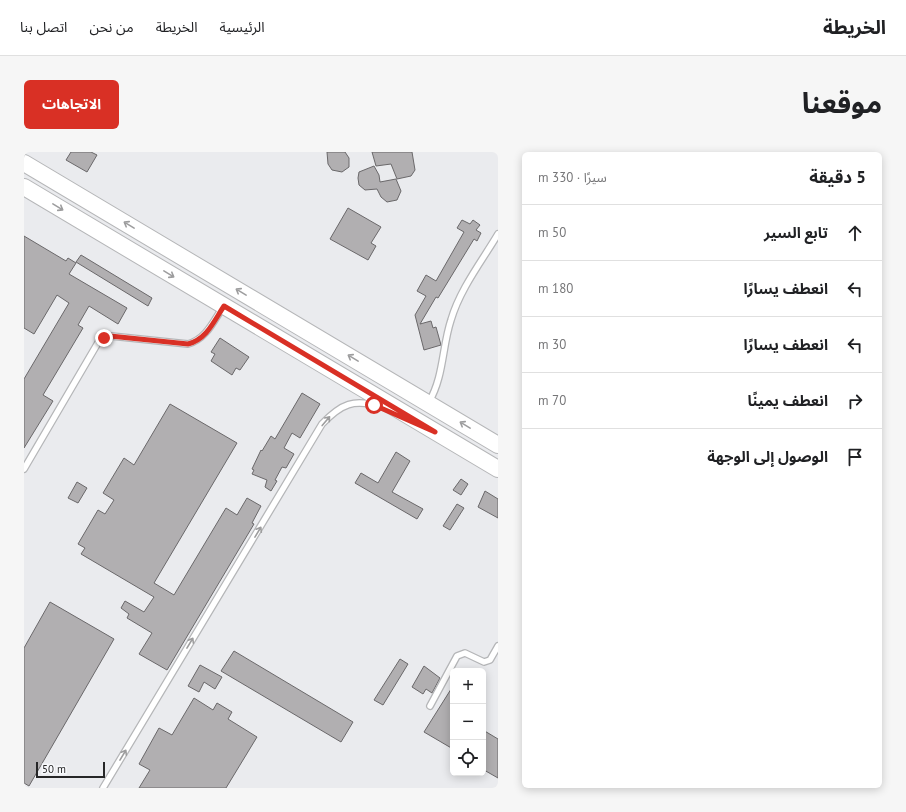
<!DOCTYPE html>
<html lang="ar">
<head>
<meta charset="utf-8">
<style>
  :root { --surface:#fff; --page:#f6f6f6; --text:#202124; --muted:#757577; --line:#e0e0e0; --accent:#d93025 }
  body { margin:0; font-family:"PT Sans","Noto Sans Arabic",sans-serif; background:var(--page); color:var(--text); direction:rtl }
  .controls { position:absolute; right:12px; bottom:12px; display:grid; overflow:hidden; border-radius:6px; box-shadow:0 2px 10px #0003 }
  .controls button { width:36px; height:36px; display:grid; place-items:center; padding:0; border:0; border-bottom:1px solid var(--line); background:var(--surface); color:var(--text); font:20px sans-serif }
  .scale { position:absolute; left:12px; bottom:10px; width:69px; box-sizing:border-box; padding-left:4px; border:2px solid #262627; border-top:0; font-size:11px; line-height:14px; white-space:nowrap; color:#262627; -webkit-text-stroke:3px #f7f8fb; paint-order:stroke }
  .stop { position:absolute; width:12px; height:12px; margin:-9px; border:3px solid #d93025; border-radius:50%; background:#fff }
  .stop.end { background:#d93025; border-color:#fff; box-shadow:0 1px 4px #0008 }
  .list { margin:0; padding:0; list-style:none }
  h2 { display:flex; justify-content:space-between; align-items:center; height:52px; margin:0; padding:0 16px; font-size:17px }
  h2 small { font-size:13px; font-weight:400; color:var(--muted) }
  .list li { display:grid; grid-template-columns:26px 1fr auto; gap:12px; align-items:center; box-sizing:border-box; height:56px; padding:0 16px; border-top:1px solid var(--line) }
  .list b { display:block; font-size:15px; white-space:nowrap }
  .list em { font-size:13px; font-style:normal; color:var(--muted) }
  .icon { flex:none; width:22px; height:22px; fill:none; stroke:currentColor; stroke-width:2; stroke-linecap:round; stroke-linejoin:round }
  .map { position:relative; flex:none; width:474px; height:636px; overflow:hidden; direction:ltr; border-radius:6px }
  header { display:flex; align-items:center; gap:24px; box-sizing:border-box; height:56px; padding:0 20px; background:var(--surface); border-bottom:1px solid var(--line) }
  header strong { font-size:19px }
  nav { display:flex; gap:22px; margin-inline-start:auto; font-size:14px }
  .intro { display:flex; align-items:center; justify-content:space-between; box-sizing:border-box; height:96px; padding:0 24px }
  h1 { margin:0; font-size:28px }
  .button { padding:10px 18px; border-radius:6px; background:var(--accent); color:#fff; font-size:14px; font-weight:700 }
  main { display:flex; gap:24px; padding:0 24px }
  aside { flex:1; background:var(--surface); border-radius:6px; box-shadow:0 2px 10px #0003 }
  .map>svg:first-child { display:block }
  .building { fill:#b1afb1; stroke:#6a686a }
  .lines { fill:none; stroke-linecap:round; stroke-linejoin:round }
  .lane-casing { stroke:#b5b6b8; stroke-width:8 }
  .secondary-casing { stroke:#b5b6b8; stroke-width:18 }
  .lane { stroke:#fff; stroke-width:5.5 }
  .secondary { stroke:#fff; stroke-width:16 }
  .oneway { stroke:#9d9d9e }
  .route { stroke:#d93025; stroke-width:5 }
</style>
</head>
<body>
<header>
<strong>الخريطة</strong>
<nav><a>الرئيسية</a><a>الخريطة</a><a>من نحن</a><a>اتصل بنا</a></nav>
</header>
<div class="intro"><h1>موقعنا</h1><a class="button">الاتجاهات</a></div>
<main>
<aside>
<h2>5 دقيقة<small>سيرًا · 330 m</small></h2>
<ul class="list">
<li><svg class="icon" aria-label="ahead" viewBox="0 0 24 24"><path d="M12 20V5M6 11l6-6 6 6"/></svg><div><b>تابع السير</b></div><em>50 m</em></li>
<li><svg class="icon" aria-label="left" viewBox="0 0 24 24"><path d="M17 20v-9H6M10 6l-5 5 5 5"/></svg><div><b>انعطف يسارًا</b></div><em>180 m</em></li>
<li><svg class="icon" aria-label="left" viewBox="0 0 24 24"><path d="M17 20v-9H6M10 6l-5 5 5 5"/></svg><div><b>انعطف يسارًا</b></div><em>30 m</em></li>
<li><svg class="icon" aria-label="right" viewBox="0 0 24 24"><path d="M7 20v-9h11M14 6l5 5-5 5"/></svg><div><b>انعطف يمينًا</b></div><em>70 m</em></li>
<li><svg class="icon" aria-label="arrive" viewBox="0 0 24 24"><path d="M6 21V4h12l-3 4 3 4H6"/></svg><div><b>الوصول إلى الوجهة</b></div></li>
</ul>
</aside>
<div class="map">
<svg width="474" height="636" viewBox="0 0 474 636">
  <rect width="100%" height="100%" fill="#eaebee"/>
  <!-- building -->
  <path class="building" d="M 47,0 L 67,0 L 73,3 L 63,20 L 42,8 Z
    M 303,0 L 321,0 L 325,6 L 325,15 L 318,20 L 308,18 L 304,12 Z
    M 348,0 L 388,0 L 391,18 L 387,24 L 373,27 L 367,12 L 352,14 Z
    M 350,14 L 355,23 L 356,30 L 372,27 L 377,39 L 373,48 L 363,50 L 357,45 L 353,37 L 341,38 L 335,33 L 334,26 L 335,20 Z
    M 324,56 L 357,75 L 347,91 L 352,94 L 344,108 L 306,87 Z
    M 438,68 L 446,72 L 449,68 L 456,73 L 452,78 L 457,81 L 453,89 L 450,87 L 414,146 L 412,145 L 396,172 L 407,169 L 409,176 L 412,175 L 417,193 L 400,198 L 391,163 L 402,144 L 393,139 L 402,123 L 412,129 L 440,80 L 433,76 Z
    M 0,84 L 42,109 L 44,106 L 52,111 L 45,122 L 103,156 L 94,172 L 65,154 L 54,173 L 59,176 L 19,243 L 29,249 L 0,296 L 0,227 L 45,151 L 33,143 L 10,182 L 0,176 Z
    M 57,103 L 128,146 L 124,154 L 52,110 Z
    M 196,186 L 225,205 L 216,218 L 212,216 L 208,223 L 187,209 L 191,202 L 187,200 Z
    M 278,241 L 296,252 L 276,286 L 268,281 L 260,296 L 270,302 L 262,316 L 258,315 L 251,328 L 253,329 L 247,339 L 241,335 L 243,328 L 228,322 L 230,318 L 228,317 L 237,298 L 238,299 L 247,284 L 251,287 Z
    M 146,252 L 213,291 L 130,431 L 150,443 L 202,356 L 213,363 L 223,346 L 237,354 L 228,371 L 230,372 L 143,518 L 115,502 L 128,481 L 103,466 L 105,462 L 97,456 L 101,449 L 120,460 L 130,445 L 57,402 L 61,396 L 54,392 L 74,358 L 81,362 L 90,348 L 79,341 L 100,306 L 110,313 Z
    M 372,300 L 386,309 L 368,340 L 399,357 L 393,367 L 331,331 L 337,321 L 354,331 Z
    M 437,327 L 444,332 L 437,343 L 429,338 Z
    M 53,330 L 63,336 L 54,351 L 44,346 Z
    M 461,339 L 474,347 L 474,366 L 454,355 Z
    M 433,352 L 440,356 L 426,378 L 419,374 Z
    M 26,450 L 90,487 L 5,634 L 0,631 L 0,496 Z
    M 210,499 L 329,570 L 317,590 L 197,519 Z
    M 376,507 L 384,512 L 359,553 L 350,548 Z
    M 176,513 L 198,525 L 191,537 L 180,530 L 175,540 L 164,534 Z
    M 400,514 L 416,526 L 408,541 L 402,537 L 399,542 L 388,535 Z
    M 429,534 L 429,597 L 400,580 Z
    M 170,546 L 189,558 L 193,551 L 208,560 L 204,567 L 233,585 L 202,636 L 115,636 L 126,618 L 115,612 L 135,576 L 148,583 Z
    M 459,578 L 474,587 L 474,626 L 460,618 L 462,616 L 459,614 Z"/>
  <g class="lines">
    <defs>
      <path id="lane" d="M 405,250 C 420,224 418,195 427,168 C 436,137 458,109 474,82
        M 0,317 L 75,189 L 87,184 L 164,192 C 182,187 189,170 199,155
        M 406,554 L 433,504 L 441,501 L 460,510 L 466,508 L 474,494
        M 79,636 L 298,272 C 317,252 330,246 357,255"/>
      <path id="secondary" d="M 0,11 L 474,293
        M 0,35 L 474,317"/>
    </defs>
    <!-- lane casing -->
    <use href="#lane" class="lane-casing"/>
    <!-- secondary casing -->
    <use href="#secondary" class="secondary-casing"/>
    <!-- lane -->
    <use href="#lane" class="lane"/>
    <!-- secondary -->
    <use href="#secondary" class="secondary"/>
  </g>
  <!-- one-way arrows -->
  <defs><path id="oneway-shaft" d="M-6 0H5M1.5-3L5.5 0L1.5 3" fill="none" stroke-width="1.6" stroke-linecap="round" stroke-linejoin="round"/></defs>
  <g class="oneway">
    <use href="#oneway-shaft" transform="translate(34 55) rotate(31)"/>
    <use href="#oneway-shaft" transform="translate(105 73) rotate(-149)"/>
    <use href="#oneway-shaft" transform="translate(145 122) rotate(31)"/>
    <use href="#oneway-shaft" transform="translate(217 140) rotate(-149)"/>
    <use href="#oneway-shaft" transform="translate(329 206) rotate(-149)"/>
    <use href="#oneway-shaft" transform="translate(302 269) rotate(-50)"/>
    <use href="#oneway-shaft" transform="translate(441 273) rotate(-149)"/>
    <use href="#oneway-shaft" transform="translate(234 380) rotate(-59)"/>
    <use href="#oneway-shaft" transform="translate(166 491) rotate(-59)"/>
    <use href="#oneway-shaft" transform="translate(99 603) rotate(-59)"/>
  </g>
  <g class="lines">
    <!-- route -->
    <path class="route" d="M 80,186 L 86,184 L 164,192 C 183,187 190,169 200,154 L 411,280 L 350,253"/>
  </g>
</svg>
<div class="controls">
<button>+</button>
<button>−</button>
<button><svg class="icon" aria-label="locate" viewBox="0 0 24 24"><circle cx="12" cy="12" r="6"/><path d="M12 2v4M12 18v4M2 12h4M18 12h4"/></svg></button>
</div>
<div class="scale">50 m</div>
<div class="stop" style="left:350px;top:253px"></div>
<div class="stop end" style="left:80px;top:186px"></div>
</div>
</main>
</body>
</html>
